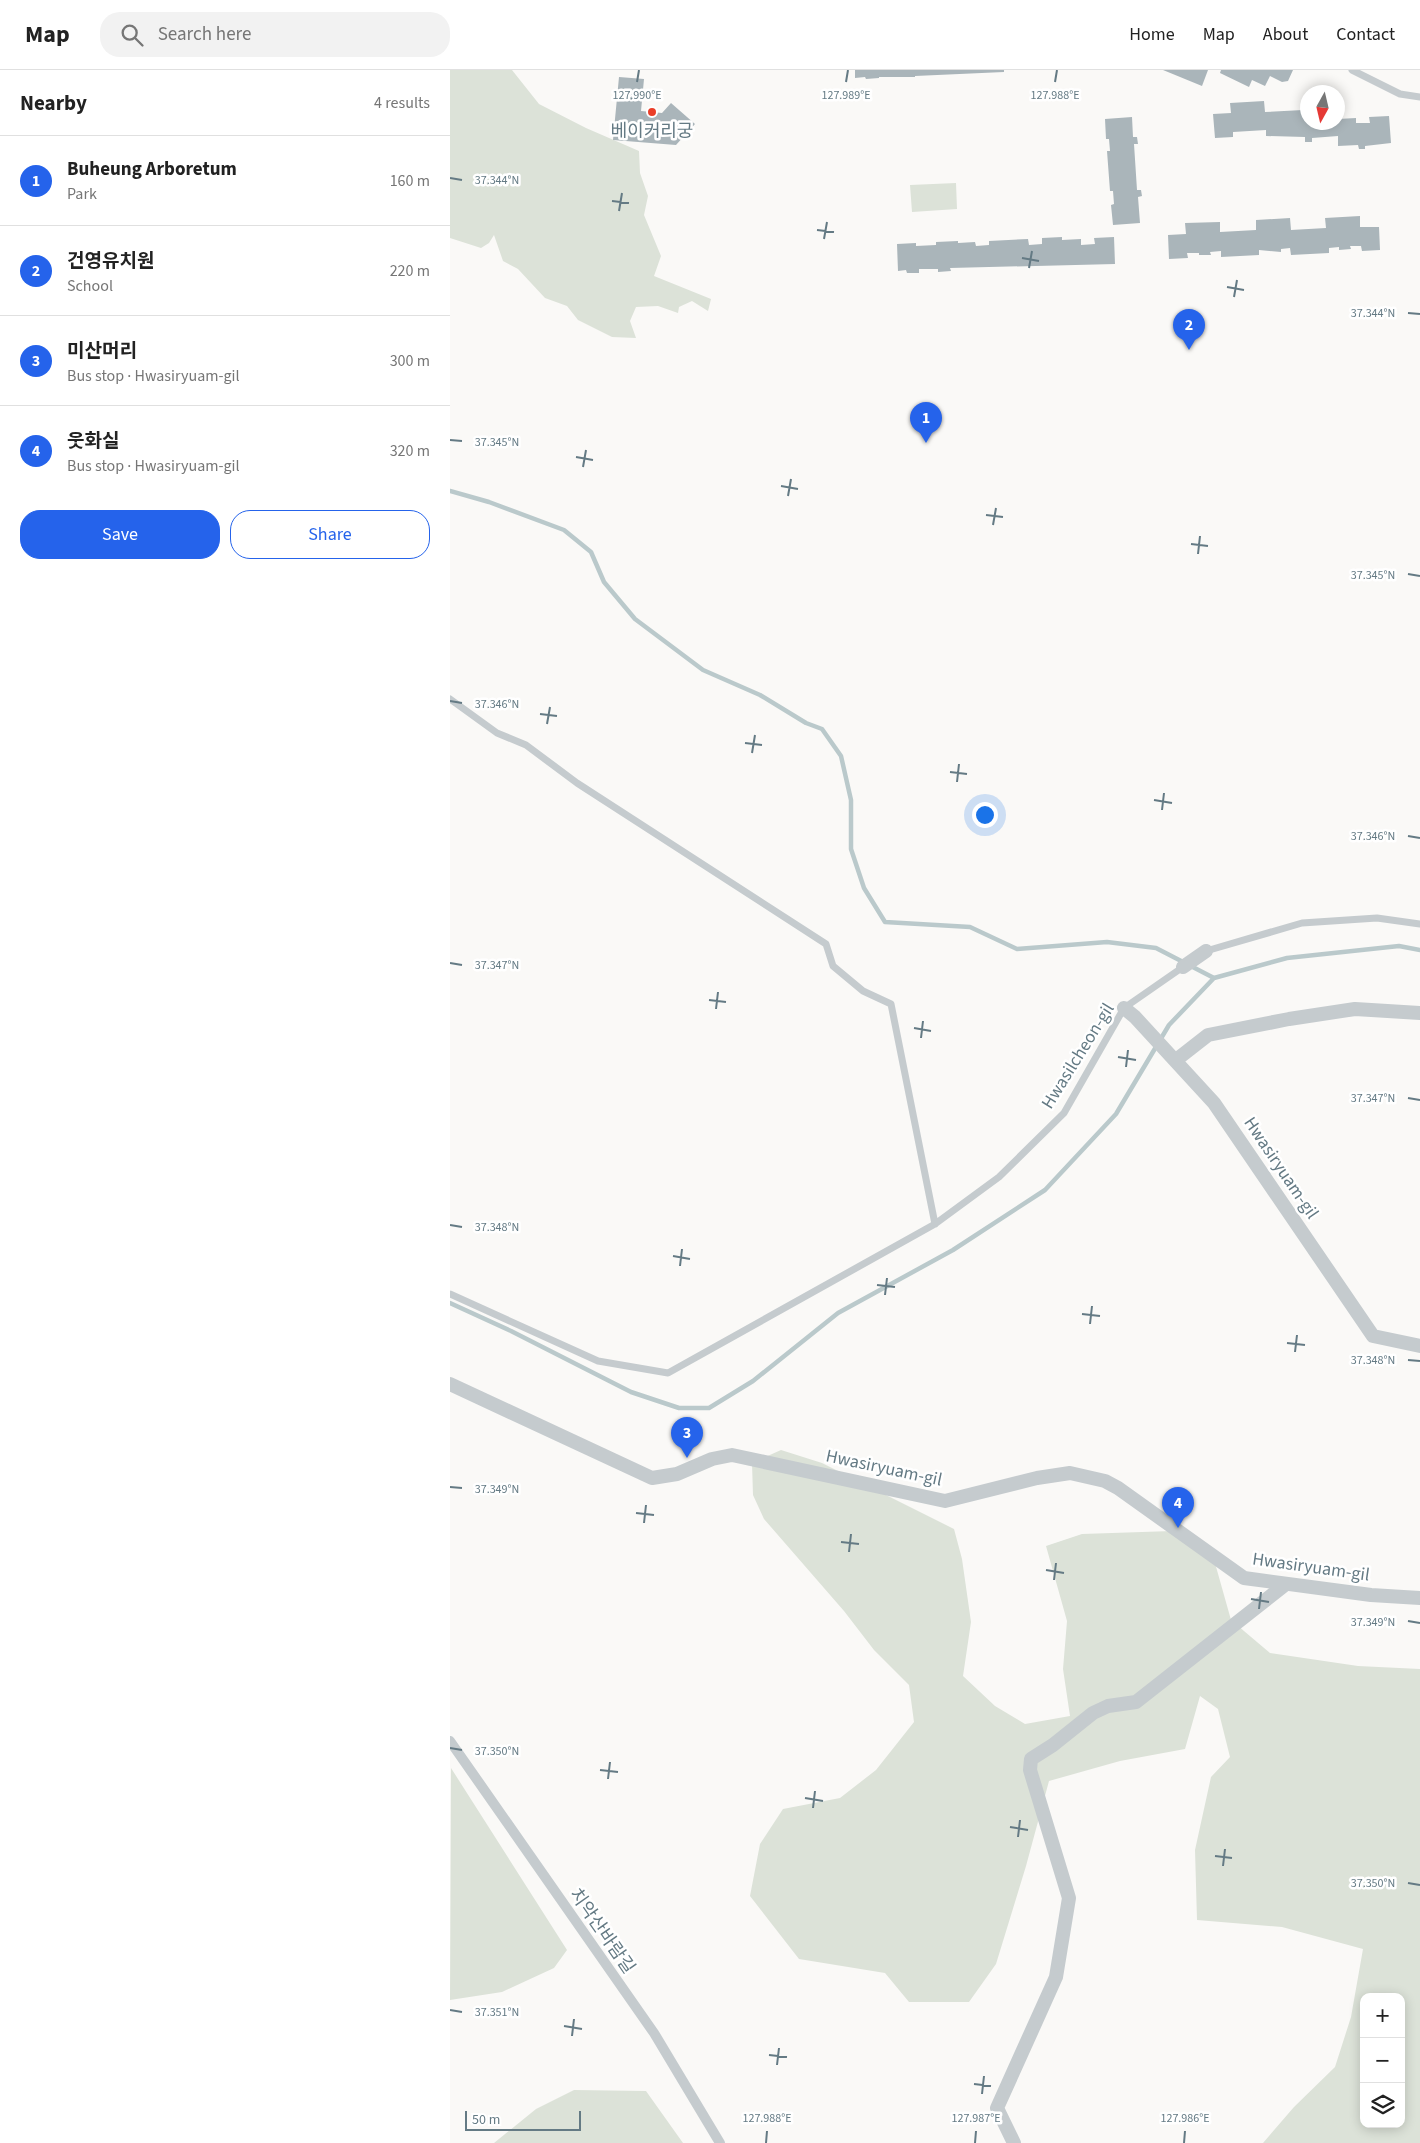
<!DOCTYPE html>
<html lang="en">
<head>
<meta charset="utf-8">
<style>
  :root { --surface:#fff; --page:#f2f2f2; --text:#222; --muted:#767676; --line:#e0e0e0; --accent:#2563eb }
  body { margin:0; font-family:"Source Sans 3","Noto Sans KR",sans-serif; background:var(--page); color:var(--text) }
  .controls { position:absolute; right:15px; bottom:15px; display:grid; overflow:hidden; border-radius:10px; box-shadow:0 2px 12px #0003 }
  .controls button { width:45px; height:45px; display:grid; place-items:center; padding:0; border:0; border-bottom:1px solid var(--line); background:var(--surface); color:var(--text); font:25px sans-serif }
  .compass { position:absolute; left:850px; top:15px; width:45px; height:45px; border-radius:50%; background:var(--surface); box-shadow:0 2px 12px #0003; rotate:188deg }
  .scale { position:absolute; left:15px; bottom:12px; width:116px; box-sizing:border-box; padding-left:5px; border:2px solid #647a84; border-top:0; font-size:14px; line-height:18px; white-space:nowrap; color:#647a84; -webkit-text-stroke:4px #fff; paint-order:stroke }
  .you { position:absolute; left:534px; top:744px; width:18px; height:18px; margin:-12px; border:4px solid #fff; border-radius:50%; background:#1a73e8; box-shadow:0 0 0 8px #1a73e833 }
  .badge { display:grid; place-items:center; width:32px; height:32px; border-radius:50%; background:var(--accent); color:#fff; font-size:16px; font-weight:700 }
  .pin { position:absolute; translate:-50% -41px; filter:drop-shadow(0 1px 2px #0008) }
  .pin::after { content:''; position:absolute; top:26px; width:18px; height:15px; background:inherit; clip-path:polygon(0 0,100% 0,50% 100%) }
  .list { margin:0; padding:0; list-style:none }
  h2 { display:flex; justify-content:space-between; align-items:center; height:65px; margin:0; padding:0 20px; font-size:21px }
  h2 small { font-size:16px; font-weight:400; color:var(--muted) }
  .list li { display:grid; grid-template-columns:32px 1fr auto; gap:15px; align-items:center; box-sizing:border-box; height:90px; padding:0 20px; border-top:1px solid var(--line) }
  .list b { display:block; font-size:19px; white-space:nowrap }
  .list p { margin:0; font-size:16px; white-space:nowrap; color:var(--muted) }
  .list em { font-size:16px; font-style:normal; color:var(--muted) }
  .actions { display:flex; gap:10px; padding:15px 20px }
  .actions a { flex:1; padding:11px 0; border:1px solid var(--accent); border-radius:20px; text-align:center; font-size:18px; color:var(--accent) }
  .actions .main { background:var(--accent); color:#fff }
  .icon { flex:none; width:28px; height:28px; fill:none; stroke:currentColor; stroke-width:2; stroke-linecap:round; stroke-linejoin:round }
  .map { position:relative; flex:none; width:970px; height:2073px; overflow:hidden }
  header { display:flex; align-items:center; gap:30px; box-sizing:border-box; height:70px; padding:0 25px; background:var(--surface); border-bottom:1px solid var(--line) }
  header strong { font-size:24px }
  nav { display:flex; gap:28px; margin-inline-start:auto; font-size:18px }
  .search { width:350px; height:45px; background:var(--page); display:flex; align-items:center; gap:12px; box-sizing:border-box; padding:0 18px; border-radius:20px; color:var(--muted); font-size:19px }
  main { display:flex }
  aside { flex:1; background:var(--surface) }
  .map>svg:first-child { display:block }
  .green { fill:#dce2d8; fill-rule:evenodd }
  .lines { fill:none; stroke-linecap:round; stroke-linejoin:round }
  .stream { stroke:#bac9cb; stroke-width:4.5 }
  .building { fill:#aab5ba }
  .service { stroke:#c5cbce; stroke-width:7 }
  .pedestrian { stroke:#c5cbce; stroke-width:10 }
  .minor { stroke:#c5cbce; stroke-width:14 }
  .ticks { fill:none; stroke:#647a84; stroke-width:2 }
  .poi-dot { fill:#ea3e28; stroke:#fff; stroke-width:2 }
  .labels { text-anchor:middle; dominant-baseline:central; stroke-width:5; stroke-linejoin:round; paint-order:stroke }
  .poi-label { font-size:18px; fill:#647a84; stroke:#fff }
  .street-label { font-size:18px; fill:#647a84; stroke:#fff }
  .ticks-label { font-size:12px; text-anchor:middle; fill:#647a84; stroke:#fff; stroke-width:5; stroke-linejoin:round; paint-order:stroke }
</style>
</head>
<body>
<header>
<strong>Map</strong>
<div class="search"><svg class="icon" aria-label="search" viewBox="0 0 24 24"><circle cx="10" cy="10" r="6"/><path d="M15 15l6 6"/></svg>Search here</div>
<nav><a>Home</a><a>Map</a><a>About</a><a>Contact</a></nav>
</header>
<main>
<aside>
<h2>Nearby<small>4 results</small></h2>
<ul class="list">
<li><span class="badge">1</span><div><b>Buheung Arboretum</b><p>Park</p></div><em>160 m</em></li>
<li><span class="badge">2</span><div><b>건영유치원</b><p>School</p></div><em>220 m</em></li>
<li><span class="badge">3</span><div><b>미산머리</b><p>Bus stop · Hwasiryuam-gil</p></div><em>300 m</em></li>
<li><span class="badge">4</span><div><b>웃화실</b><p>Bus stop · Hwasiryuam-gil</p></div><em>320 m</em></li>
</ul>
<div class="actions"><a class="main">Save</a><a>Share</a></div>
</aside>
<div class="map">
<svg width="970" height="2073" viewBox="0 0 970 2073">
  <rect width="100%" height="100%" fill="#faf9f7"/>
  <!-- green -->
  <path class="green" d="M 0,0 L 62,0 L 89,34 L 136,58 L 189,81 L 190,103 L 198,126 L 194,145 L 211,186 L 204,206 L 261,229 L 258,241 L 242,231 L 229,237 L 228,243 L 208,236 L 186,237 L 180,251 L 186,268 L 162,267 L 128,250 L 117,236 L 95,228 L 68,199 L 53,191 L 44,165 L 39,173 L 31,178 L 0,168 Z
    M 506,113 L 507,139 L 462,142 L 460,115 Z
    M 331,1380 L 372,1393 L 504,1459 L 512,1489 L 521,1552 L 513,1606 L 545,1636 L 575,1654 L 620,1646 L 613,1599 L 617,1551 L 596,1476 L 632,1464 L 722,1461 L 763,1486 L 781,1550 L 820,1583 L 908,1596 L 970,1599 L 970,2073 L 813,2073 L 844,2037 L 885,1997 L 901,1947 L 913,1879 L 832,1857 L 747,1850 L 745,1780 L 761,1707 L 780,1687 L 768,1639 L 750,1626 L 735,1679 L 670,1691 L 599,1711 L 576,1796 L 546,1894 L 519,1932 L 459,1932 L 435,1903 L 349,1889 L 300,1826 L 310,1774 L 333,1739 L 390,1728 L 426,1700 L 464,1652 L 459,1615 L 424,1580 L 394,1541 L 314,1449 L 303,1425 L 302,1393 ZM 914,1927 L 951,1927 L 951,2054 L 914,2054 Z
    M 1,1698 L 117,1880 L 104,1898 L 52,1922 L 0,1930 Z
    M 124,2020 L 196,2021 L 233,2073 L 44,2073 L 86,2039 Z"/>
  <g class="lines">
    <!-- stream -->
    <path class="stream" d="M 0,421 L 39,432 L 114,460 L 141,482 L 154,512 L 185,549 L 253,600 L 310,625 L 356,653 L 372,659 L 391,686 L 401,730 L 401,779 L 414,818 L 435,852 L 520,857 L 567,879 L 657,872 L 706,878 L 764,908
      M 0,1233 L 61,1261 L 181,1322 L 229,1338 L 259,1338 L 303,1311 L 388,1243 L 503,1180 L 595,1120 L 666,1044 L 719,955 L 764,908 L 837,888 L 949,876 L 970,880"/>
  </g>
  <!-- building -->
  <path class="building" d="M 405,0 L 554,0 L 554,2 L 465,6 L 465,7 L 429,7 L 429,8 L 416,9 L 415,7 L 405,8 Z
    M 713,0 L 758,0 L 752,16 Z
    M 771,0 L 843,0 L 838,11 L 832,12 L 820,6 L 815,16 L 802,10 L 799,17 L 770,3 Z
    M 169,7 L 194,9 L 191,41 L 212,43 L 221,33 L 245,54 L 226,75 L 163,70 Z
    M 814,31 L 815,42 L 853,40 L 853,46 L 858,46 L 858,52 L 888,52 L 888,49 L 906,48 L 906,53 L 920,53 L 919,47 L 939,46 L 941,73 L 915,76 L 915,79 L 909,79 L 908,75 L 888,76 L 888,66 L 862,68 L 862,72 L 855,72 L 855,67 L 816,66 L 816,60 L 783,62 L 783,67 L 765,68 L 763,44 L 781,43 L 780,33 Z
    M 682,47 L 683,67 L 687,67 L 688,74 L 684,74 L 687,120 L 691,120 L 692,126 L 688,127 L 690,153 L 663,155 L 661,135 L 664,134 L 663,121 L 660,121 L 657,81 L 660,81 L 659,69 L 656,69 L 655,49 Z
    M 910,146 L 910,157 L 929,157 L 930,180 L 912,181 L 911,176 L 900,176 L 901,179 L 889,180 L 889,177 L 879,178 L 879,183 L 841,185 L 840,178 L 831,179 L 831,182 L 809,180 L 809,185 L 771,187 L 771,181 L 760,182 L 761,185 L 749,185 L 749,183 L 737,183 L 738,188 L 719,189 L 718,165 L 736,164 L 735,153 L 770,152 L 770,162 L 806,160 L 806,150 L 840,148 L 841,160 L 876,158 L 875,148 Z
    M 612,167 L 612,170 L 631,169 L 631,175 L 645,174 L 644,168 L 664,167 L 665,194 L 500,198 L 501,201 L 488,202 L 488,199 L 469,199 L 469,203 L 457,203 L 456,200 L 448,201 L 447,174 L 466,173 L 466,176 L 486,175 L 486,172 L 508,171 L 508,173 L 525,172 L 526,176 L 539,175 L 539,171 L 578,169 L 579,175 L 592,174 L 592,168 Z"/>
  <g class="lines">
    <!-- service -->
    <path class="service" d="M 902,0 L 950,24 L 970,27
      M 0,629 L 47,663 L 76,675 L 127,713 L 376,874 L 383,896 L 413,921 L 441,934 L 485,1154
      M 756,881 L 852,853 L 927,848 L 970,854
      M 0,1224 L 148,1291 L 218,1303 L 485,1154 L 549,1107 L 614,1043 L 674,938 L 733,897"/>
    <!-- pedestrian -->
    <path class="pedestrian" d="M 0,1671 L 204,1963 L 270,2073"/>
    <!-- minor -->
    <path class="minor" d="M 733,897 L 756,881
      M 674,938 L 685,947 L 764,1033 L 923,1266 L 970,1276
      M 726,990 L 758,965 L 839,949 L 905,939 L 970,943
      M 0,1314 L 202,1408 L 227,1404 L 262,1389 L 282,1385 L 495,1431 L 587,1408 L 620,1403 L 655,1411 L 668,1418 L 794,1508 L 921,1525 L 970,1528
      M 564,2073 L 547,2038 L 606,1907 L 619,1828 L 580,1700 L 581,1689 L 603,1675 L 643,1643 L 658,1636 L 686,1632 L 836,1514"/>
  </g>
  <!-- ticks -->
  <path class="ticks" d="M 187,12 L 189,0M 396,12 L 398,0M 605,12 L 607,0M 0,108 L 12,110M 162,131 L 179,133M 169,141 L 172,123M 367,160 L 384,162M 374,169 L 377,152M 572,188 L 589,191M 579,198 L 582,181M 777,217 L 794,220M 784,227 L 787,210M 958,243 L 970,244M 0,370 L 12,371M 126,387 L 143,390M 133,397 L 136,380M 331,416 L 348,419M 338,426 L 341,409M 536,445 L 553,447M 543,455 L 546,438M 741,474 L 758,476M 748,484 L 750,466M 958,504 L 970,506M 0,631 L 12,633M 90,644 L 107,646M 97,654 L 100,637M 295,673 L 312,675M 302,683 L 305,665M 500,702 L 517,704M 507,712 L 509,694M 704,730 L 722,733M 712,740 L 714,723M 958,766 L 970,768M 0,893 L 12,895M 259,930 L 276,932M 266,939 L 268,922M 464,958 L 481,961M 471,968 L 473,951M 668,987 L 686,990M 676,997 L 678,980M 958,1028 L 970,1030M 0,1155 L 12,1157M 223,1186 L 240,1189M 230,1196 L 232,1179M 427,1215 L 445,1217M 435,1225 L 437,1208M 632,1244 L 650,1246M 640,1254 L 642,1236M 837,1273 L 855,1275M 845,1282 L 847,1265M 958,1290 L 970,1291M 0,1417 L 12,1418M 186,1443 L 204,1445M 194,1453 L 196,1435M 391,1472 L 409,1474M 399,1482 L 401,1464M 596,1500 L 614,1503M 604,1510 L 606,1493M 801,1529 L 819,1532M 809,1539 L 811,1522M 958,1551 L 970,1553M 0,1678 L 12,1680M 150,1700 L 168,1702M 158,1709 L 160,1692M 355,1728 L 373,1731M 363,1738 L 365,1721M 560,1757 L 578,1760M 568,1767 L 570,1750M 765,1786 L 782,1788M 773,1796 L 775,1779M 958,1813 L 970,1815M 0,1940 L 12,1942M 114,1956 L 132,1959M 122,1966 L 124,1949M 319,1985 L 337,1987M 327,1995 L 329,1978M 524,2014 L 541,2016M 532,2024 L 534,2006M 316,2073 L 317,2061M 525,2073 L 526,2061M 734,2073 L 735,2061"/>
  <!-- markers -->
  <circle class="poi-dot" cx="202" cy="42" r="5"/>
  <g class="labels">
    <!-- poi labels -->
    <g class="poi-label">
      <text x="202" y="61">베이커리궁</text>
    </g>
    <!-- street labels -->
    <g class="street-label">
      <text transform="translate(628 986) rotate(-58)">Hwasilcheon-gil</text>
      <text transform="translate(831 1098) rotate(56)">Hwasiryuam-gil</text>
      <text transform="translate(434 1398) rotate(12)">Hwasiryuam-gil</text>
      <text transform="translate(861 1497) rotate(8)">Hwasiryuam-gil</text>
      <text transform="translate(152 1861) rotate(55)">치악산바람길</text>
    </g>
  </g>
  <g class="ticks-label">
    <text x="187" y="29">127.990°E</text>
    <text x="396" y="29">127.989°E</text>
    <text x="605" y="29">127.988°E</text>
    <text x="47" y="114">37.344°N</text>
    <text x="923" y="247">37.344°N</text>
    <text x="47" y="376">37.345°N</text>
    <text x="923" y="509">37.345°N</text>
    <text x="47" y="638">37.346°N</text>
    <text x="923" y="770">37.346°N</text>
    <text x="47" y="899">37.347°N</text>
    <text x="923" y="1032">37.347°N</text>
    <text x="47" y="1161">37.348°N</text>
    <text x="923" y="1294">37.348°N</text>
    <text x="47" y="1423">37.349°N</text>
    <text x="923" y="1556">37.349°N</text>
    <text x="47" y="1685">37.350°N</text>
    <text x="923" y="1817">37.350°N</text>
    <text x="47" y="1946">37.351°N</text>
    <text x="317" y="2052">127.988°E</text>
    <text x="526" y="2052">127.987°E</text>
    <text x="735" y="2052">127.986°E</text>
  </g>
</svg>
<div class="controls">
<button>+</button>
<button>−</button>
<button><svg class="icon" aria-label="layers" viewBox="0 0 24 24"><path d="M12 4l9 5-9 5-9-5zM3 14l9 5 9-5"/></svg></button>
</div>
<svg class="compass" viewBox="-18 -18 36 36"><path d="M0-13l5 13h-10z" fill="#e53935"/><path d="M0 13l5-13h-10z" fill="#767676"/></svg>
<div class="scale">50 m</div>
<div class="you"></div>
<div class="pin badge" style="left:476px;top:373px">1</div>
<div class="pin badge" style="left:739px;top:280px">2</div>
<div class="pin badge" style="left:237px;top:1388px">3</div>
<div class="pin badge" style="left:728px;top:1458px">4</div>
</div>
</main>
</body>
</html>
